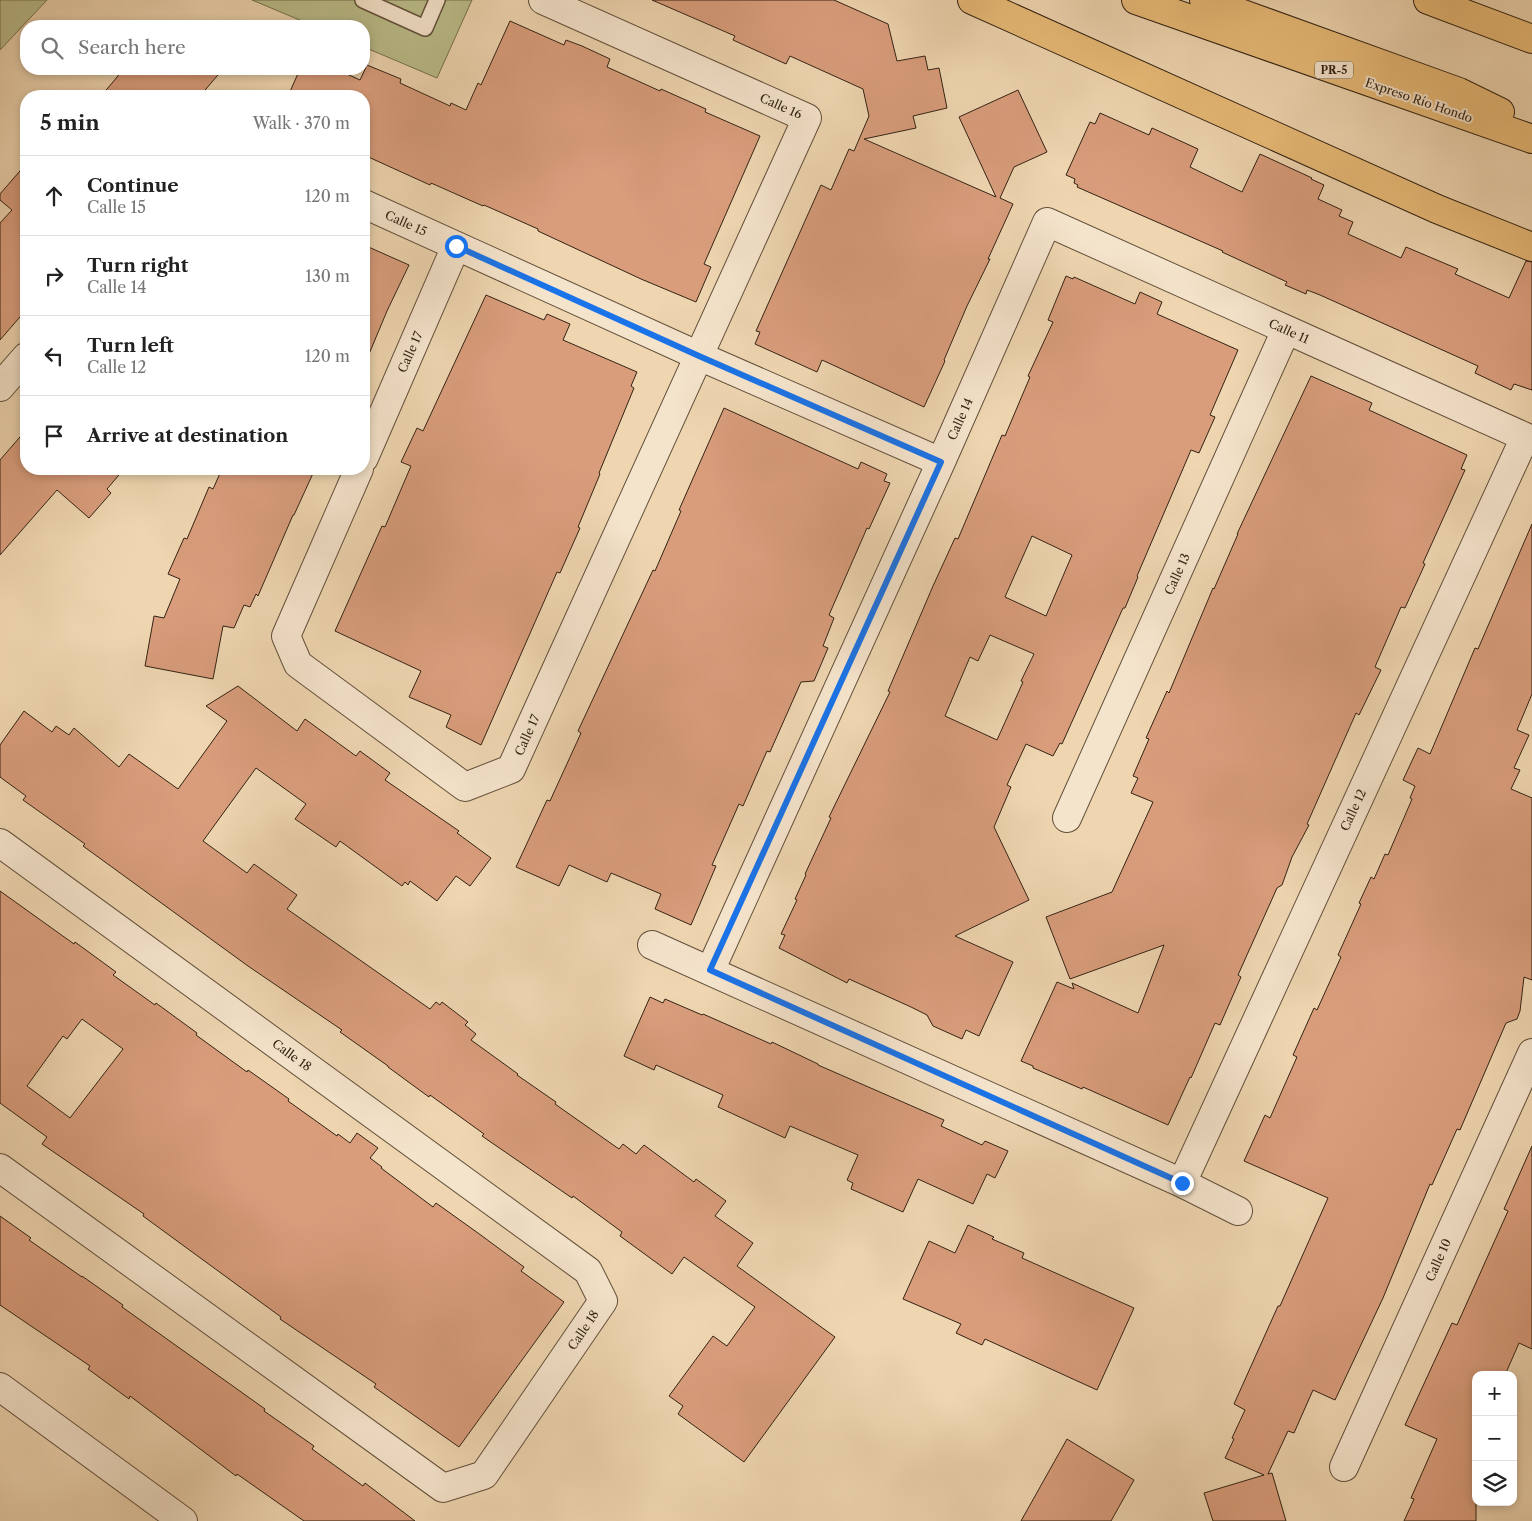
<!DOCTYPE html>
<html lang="en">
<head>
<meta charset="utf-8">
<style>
  :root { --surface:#fff; --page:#f6f6f6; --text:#222; --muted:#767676; --line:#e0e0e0 }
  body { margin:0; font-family:"Libre Caslon Text",serif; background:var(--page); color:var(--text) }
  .controls { position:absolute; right:15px; bottom:15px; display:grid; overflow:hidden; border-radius:10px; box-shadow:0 2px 8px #0003 }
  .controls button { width:45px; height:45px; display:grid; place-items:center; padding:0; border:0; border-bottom:1px solid var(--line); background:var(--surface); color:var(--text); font:25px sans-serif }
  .stop { position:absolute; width:15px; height:15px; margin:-11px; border:4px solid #1a73e8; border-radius:50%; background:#fff }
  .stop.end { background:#1a73e8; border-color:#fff; box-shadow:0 1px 5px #0008 }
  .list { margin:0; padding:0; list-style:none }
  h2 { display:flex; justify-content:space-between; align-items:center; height:65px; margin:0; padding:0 20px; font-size:21px }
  h2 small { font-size:16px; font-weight:400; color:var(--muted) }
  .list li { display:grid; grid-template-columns:32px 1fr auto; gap:15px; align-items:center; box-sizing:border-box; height:80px; padding:0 20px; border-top:1px solid var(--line) }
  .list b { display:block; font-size:19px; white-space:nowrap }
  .list p { margin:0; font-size:16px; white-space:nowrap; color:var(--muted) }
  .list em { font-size:16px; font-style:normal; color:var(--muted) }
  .icon { flex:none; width:28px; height:28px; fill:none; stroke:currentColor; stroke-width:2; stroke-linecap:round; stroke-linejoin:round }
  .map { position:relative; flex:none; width:1532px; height:1521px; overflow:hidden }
  .search { position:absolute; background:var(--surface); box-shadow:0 2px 8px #0003; left:20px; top:20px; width:350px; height:55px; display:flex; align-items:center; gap:12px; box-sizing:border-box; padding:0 18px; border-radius:20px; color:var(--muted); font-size:19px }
  .panel { position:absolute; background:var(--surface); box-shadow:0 2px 8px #0003; left:20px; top:90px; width:350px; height:385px; border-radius:20px }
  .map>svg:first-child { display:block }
  .green { fill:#babd8a; stroke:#76704f }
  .building { fill:#d99d7c; stroke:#332314; fill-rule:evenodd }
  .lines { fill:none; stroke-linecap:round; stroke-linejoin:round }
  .service-casing { stroke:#62503b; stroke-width:18 }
  .minor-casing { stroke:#62503b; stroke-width:30 }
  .tertiary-casing { stroke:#62503b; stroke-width:30 }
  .motorway-casing { stroke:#332314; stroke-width:30 }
  .service { stroke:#f5e4cc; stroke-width:15 }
  .minor { stroke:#f5e4cc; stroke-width:28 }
  .tertiary { stroke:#f5e4cc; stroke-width:28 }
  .motorway { stroke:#e8bb78; stroke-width:28 }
  .route { stroke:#1a73e8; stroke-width:6 }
  .labels { text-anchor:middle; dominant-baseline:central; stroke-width:4; stroke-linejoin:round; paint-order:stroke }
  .shield { fill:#f5e4cc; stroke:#6d5d4b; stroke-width:1 }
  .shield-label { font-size:11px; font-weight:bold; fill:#332314 }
  .street-label { font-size:12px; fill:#332314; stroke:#f5e4cc }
</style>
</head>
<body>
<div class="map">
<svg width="1532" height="1521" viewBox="0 0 1532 1521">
  <rect width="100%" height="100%" fill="#efd6b1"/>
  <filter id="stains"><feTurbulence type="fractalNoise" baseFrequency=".004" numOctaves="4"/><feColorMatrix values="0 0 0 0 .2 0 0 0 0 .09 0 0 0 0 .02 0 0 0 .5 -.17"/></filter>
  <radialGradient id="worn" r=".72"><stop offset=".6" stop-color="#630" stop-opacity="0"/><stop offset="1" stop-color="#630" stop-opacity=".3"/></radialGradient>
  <!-- green -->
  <path class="green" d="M 0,0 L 47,0 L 0,50 Z
    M 252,0 L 472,0 L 437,78 L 364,47 L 364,26 L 314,26 Z"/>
  <!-- building -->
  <path class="building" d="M 652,0 L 834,0 L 888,24 L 897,61 L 925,56 L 928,70 L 939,68 L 947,108 L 913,116 L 916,128 L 864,139 L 996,197 L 959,117 L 1018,90 L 1047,152 L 1014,167 L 1000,198 L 1013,204 L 988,259 L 990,259 L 967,306 L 944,360 L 945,361 L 924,407 L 822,360 L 817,372 L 755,344 L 760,332 L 756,331 L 821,185 L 831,190 L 849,149 L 854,151 L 869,116 L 863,89 L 790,56 L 786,64 L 733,40 L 735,36 Z
    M 510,21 L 564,45 L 566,40 L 582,46 L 610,59 L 607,67 L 660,91 L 661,89 L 706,109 L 705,112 L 760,136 L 704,264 L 711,267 L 696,302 L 641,279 L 538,231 L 538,229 L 484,205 L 483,206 L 431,183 L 430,185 L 364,155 L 364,96 L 288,96 L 300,69 L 336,69 L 360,80 L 367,65 L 401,79 L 400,83 L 450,106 L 451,103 L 466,110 L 478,83 L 481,85 Z
    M 118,69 L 223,69 L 200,96 L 101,96 L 118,76 Z
    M 1100,113 L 1149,135 L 1152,128 L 1198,149 L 1190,167 L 1242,192 L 1260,154 L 1312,178 L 1311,179 L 1324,185 L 1318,199 L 1342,210 L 1339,216 L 1353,222 L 1348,234 L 1401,258 L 1406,247 L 1458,269 L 1455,274 L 1509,298 L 1526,261 L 1532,262 L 1532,390 L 1514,384 L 1511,390 L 1475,373 L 1478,366 L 1320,295 L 1307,290 L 1306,294 L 1285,285 L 1287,282 L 1222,252 L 1223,251 L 1077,187 L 1078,185 L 1074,183 L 1075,179 L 1066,175 L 1090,122 L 1095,124 Z
    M 26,164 L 26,310 L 0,340 L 0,223 L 12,210 L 0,200 L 0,194 Z
    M 364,245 L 409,265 L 387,311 L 364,366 Z
    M 1066,276 L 1073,279 L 1074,277 L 1135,304 L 1140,292 L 1162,302 L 1157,314 L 1238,350 L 1210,415 L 1215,417 L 1199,453 L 1191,450 L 1137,576 L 1138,577 L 1125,608 L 1123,608 L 1062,744 L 1060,743 L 1053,756 L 1026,744 L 1007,785 L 1011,787 L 994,827 L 1029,900 L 955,936 L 1013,962 L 979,1036 L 966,1030 L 962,1039 L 933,1026 L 927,1015 L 911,1007 L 849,979 L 847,983 L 779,948 L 785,935 L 781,934 L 797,900 L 795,899 L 806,875 L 805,874 L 831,818 L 829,817 L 890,692 L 888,691 L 933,586 L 955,538 L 958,539 L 1002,435 L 1005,436 L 1030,377 L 1028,376 L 1053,322 L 1048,320 ZM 1032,536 L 1072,555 L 1046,616 L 1005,597 ZM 990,635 L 1034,654 L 1021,681 L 1023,682 L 997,740 L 945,716 L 970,657 L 978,661 Z
    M 486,295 L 544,320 L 547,314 L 570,324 L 563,340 L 637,372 L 631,386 L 634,388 L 599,473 L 600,474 L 578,527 L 580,528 L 560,573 L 557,572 L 481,745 L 446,727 L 451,715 L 409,697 L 421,671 L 335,631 L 382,526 L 385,527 L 411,466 L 401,462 L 417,428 L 423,431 Z
    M 1311,376 L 1372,403 L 1369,410 L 1467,455 L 1461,469 L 1465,470 L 1423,563 L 1425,564 L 1405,608 L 1401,607 L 1375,667 L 1381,670 L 1359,715 L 1356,713 L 1307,824 L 1309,825 L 1292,857 L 1282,885 L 1277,888 L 1238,975 L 1241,977 L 1220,1025 L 1215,1023 L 1191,1078 L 1190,1077 L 1168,1125 L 1083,1087 L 1082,1089 L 1033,1068 L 1033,1066 L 1021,1061 L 1057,982 L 1074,989 L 1072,983 L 1138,1013 L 1164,945 L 1070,979 L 1046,917 L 1112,892 L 1153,802 L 1131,793 L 1138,778 L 1133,776 L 1149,739 L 1146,738 L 1167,691 L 1169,693 L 1213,588 L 1214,589 L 1238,534 L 1237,534 Z
    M 724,408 L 858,469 L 861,462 L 887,474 L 884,481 L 890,483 L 869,529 L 867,528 L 829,615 L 834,618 L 823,646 L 828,648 L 814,681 L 801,682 L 770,752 L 767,751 L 743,806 L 739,804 L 712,865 L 716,866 L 691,925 L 655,909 L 661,894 L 611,873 L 607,882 L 569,865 L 559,886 L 516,867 L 547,800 L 550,801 L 581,733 L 578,731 L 653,570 L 655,571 L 681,511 L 679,510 Z
    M 26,430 L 26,469 L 124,469 L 107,489 L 111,493 L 89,518 L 57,490 L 0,555 L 0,460 Z
    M 222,469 L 315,469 L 294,515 L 293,515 L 258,596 L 256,594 L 250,607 L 244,605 L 234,628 L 223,626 L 213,679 L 145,666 L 154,616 L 164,618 L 180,579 L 168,574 L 184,538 L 187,539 L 209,487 L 213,489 Z
    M 1532,524 L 1532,694 L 1517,730 L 1529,735 L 1514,768 L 1520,770 L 1511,789 L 1532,798 L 1532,980 L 1524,977 L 1520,1011 L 1517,1019 L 1506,1023 L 1460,1130 L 1457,1129 L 1432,1185 L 1430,1184 L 1383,1298 L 1335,1400 L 1313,1390 L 1294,1433 L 1288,1431 L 1268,1474 L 1272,1473 L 1286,1521 L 1213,1521 L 1204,1493 L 1264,1475 L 1225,1458 L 1234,1439 L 1232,1438 L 1245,1410 L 1234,1404 L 1278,1306 L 1280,1306 L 1328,1198 L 1244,1161 L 1265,1115 L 1270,1118 L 1297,1057 L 1293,1055 L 1314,1008 L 1317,1010 L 1341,957 L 1338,955 L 1361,904 L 1359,903 L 1371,877 L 1374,879 L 1385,854 L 1388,855 L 1412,799 L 1410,798 L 1415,786 L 1403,780 L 1418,748 L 1430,754 L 1475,648 L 1478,649 Z
    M 238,686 L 297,731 L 305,719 L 356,756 L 360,751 L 390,773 L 385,780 L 459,831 L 457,833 L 491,858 L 470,886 L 456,876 L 437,901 L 410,881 L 408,885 L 405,882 L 402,886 L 340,841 L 336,847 L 295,819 L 306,804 L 256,768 L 203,841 L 247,873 L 254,864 L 297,895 L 287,909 L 430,1009 L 436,1002 L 440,1005 L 442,1002 L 468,1022 L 465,1025 L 476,1034 L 471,1040 L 518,1074 L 517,1075 L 556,1102 L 555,1104 L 619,1149 L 623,1144 L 636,1154 L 644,1145 L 694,1182 L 696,1179 L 726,1201 L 715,1216 L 753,1243 L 737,1266 L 835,1337 L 744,1462 L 678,1414 L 683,1406 L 669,1396 L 713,1336 L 727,1346 L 755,1307 L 684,1257 L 672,1274 L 620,1236 L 622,1232 L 573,1196 L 572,1198 L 482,1136 L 484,1134 L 430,1095 L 429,1097 L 388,1067 L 388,1066 L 340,1032 L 342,1030 L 248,966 L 83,846 L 85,844 L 23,800 L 26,796 L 0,777 L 0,745 L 24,711 L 52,732 L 56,726 L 69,735 L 74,728 L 119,767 L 129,754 L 178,789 L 227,721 L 206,706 Z
    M 0,891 L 74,944 L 75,942 L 116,972 L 113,975 L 155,1005 L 156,1003 L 197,1033 L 196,1035 L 247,1072 L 248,1070 L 289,1099 L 288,1101 L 337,1136 L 338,1134 L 350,1143 L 357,1133 L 378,1148 L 370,1158 L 382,1167 L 381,1168 L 433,1207 L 436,1203 L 478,1233 L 524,1267 L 521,1271 L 564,1302 L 459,1447 L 374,1387 L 376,1384 L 280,1319 L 281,1317 L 143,1216 L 144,1214 L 42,1144 L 47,1137 L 0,1103 ZM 82,1019 L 123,1049 L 70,1118 L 27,1086 L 63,1036 L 67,1039 Z
    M 650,997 L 663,1003 L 665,999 L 702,1015 L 703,1014 L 771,1044 L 772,1042 L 818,1064 L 818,1065 L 944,1120 L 941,1126 L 982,1145 L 985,1141 L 1008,1151 L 995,1178 L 987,1174 L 973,1204 L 918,1179 L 903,1212 L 851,1189 L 853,1183 L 847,1180 L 858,1155 L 790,1126 L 785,1138 L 718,1107 L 723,1095 L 656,1065 L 654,1070 L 624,1056 Z
    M 1532,1146 L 1532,1349 L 1519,1343 L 1505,1375 L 1476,1375 L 1476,1521 L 1404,1521 L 1414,1499 L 1411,1498 L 1437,1439 L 1405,1425 L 1452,1323 L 1457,1325 L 1508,1211 L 1504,1209 Z
    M 0,1216 L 31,1238 L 29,1240 L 82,1277 L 82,1276 L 123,1305 L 122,1307 L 265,1409 L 264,1411 L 314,1446 L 312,1449 L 363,1486 L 365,1483 L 415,1521 L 304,1521 L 237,1474 L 236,1476 L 130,1396 L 129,1399 L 88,1369 L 90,1366 L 0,1305 Z
    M 968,1225 L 994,1237 L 992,1239 L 1024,1253 L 1022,1258 L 1134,1308 L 1097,1390 L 985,1339 L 982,1345 L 956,1333 L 961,1324 L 903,1299 L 929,1241 L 955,1253 Z
    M 1067,1439 L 1134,1480 L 1111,1521 L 1021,1521 Z"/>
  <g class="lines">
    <defs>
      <path id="service" d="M 363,0 L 425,28 L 437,0"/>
      <path id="minor" d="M 364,204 L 699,356 L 941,462
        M 0,387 L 26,357
        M 364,458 L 456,246
        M 359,469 L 286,636 L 298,664 L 465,787 L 511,769 L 807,118 L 543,0
        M 1067,818 L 1286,330
        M 0,843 L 588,1271 L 603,1301 L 484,1475 L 443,1488 L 0,1168
        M 652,945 L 1182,1183 L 1238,1211
        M 710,971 L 941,462 L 1047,222 L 1532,440
        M 1182,1183 L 1525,437
        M 1344,1467 L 1532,1053"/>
      <path id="tertiary" d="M 0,1387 L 183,1521"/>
      <path id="motorway" d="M 972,0 L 1437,209 L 1532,247
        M 1136,0 L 1532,139
        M 1204,0 L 1459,92 L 1500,112
        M 1428,0 L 1532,39"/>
    </defs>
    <!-- service casing -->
    <use href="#service" class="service-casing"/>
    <!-- minor casing -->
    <use href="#minor" class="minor-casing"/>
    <!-- tertiary casing -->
    <use href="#tertiary" class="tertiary-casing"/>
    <!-- motorway casing -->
    <use href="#motorway" class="motorway-casing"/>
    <!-- service -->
    <use href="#service" class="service"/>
    <!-- minor -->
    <use href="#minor" class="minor"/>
    <!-- tertiary -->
    <use href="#tertiary" class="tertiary"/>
    <!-- motorway -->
    <use href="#motorway" class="motorway"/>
  </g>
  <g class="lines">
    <!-- route -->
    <path class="route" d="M 456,246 L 699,356 L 941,462 L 710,970 L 1182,1183"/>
  </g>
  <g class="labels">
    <!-- shield labels -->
    <rect class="shield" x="1315" y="61.5" width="38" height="17" rx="4"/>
    <g class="shield-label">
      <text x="1334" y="70">PR-5</text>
    </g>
    <!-- street labels -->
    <g class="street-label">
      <text transform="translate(1419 100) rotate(19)">Expreso Río Hondo</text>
      <text transform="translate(781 106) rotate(24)">Calle 16</text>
      <text transform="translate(406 223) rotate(24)">Calle 15</text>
      <text transform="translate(1289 331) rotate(24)">Calle 11</text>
      <text transform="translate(410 352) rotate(-66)">Calle 17</text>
      <text transform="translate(960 419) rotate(-66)">Calle 14</text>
      <text transform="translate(1177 574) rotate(-66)">Calle 13</text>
      <text transform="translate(527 735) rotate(-66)">Calle 17</text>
      <text transform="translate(1353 810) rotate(-65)">Calle 12</text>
      <text transform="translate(292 1055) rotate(36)">Calle 18</text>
      <text transform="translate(1438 1260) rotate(-66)">Calle 10</text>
      <text transform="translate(583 1330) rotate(-56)">Calle 18</text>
    </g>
  </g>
  <rect width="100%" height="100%" filter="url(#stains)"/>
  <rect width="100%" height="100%" fill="url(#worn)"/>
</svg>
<div class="controls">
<button>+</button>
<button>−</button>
<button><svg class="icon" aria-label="layers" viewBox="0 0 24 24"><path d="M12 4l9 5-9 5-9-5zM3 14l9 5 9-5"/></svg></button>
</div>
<div class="stop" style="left:456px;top:246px"></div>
<div class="stop end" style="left:1182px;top:1183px"></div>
<div class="search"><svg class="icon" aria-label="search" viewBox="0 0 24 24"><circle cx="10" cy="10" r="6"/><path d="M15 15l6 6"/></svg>Search here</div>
<section class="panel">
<h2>5 min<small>Walk · 370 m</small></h2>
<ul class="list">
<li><svg class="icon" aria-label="ahead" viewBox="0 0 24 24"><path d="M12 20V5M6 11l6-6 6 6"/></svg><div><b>Continue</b><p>Calle 15</p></div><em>120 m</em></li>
<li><svg class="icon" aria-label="right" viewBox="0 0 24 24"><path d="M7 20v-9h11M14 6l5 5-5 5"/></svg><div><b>Turn right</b><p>Calle 14</p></div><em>130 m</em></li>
<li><svg class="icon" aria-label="left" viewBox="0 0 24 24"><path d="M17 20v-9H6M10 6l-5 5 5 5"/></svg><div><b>Turn left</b><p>Calle 12</p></div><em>120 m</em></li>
<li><svg class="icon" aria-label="arrive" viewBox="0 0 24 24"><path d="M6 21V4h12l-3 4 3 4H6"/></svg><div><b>Arrive at destination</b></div></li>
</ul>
</section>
</div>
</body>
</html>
